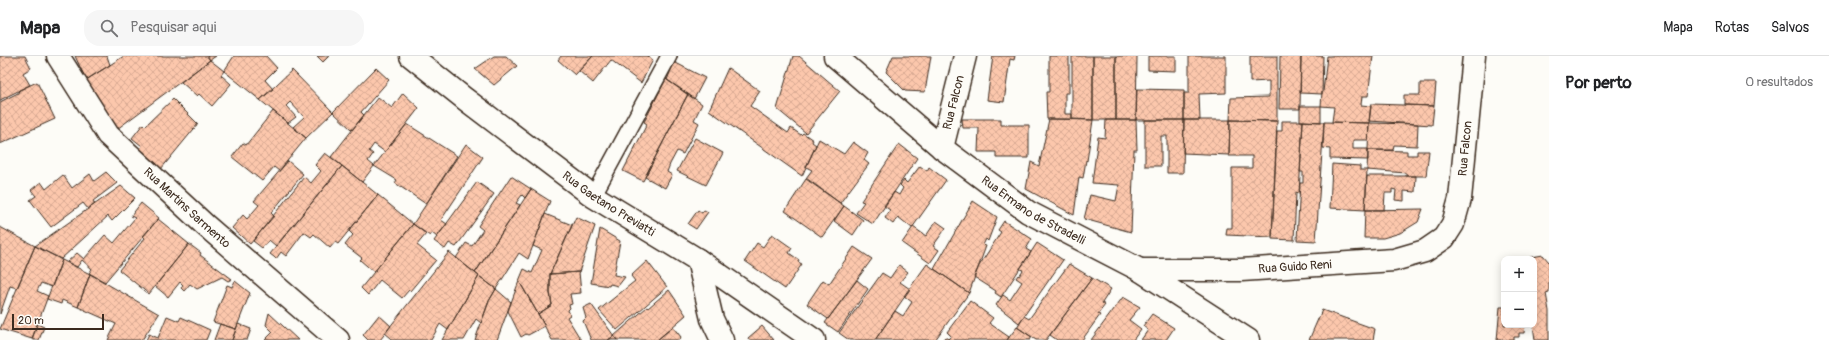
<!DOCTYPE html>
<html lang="pt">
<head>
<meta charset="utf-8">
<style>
  :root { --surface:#fff; --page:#f6f6f6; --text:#202124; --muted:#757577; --line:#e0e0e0 }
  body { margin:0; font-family:Pangolin,sans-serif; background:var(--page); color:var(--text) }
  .controls { position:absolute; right:12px; bottom:12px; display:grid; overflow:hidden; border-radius:8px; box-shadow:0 2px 10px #0003 }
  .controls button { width:36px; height:36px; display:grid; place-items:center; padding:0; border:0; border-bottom:1px solid var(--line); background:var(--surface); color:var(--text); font:20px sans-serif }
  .scale { position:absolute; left:12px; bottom:10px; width:92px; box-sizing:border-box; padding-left:4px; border:2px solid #3b2a1e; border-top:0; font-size:11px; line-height:14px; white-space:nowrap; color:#3b2a1e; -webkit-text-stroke:3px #fdfcf7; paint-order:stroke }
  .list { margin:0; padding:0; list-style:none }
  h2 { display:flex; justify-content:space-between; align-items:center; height:52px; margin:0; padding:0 16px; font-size:17px }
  h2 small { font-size:13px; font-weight:400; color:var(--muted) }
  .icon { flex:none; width:22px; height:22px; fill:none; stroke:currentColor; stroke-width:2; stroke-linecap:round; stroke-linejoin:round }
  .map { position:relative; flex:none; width:1549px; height:284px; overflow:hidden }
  header { display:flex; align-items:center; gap:24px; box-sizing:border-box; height:56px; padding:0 20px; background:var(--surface); border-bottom:1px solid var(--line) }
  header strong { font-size:19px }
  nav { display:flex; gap:22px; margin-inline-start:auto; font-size:14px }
  .search { width:280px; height:36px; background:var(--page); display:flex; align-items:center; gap:10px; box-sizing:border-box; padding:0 14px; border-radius:16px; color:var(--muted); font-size:15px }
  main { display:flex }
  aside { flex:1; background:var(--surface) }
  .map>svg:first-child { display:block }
  .building { fill:url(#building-cross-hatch); stroke:#3b2a1e }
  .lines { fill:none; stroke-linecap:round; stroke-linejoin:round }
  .lane-casing { stroke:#3b2a1e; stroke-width:18 }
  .street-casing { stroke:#3b2a1e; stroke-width:25 }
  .lane { stroke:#fdfcf7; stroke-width:15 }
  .street { stroke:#fdfcf7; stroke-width:22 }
  .labels { text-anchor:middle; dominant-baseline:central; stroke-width:3; stroke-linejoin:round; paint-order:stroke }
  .street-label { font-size:12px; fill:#3b2a1e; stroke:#fdfcf7 }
</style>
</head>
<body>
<header>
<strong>Mapa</strong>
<div class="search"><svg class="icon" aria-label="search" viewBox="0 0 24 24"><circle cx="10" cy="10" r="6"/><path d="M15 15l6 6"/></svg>Pesquisar aqui</div>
<nav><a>Mapa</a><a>Rotas</a><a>Salvos</a></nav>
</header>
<main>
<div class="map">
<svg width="1549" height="284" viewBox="0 0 1549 284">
  <defs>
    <pattern id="building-cross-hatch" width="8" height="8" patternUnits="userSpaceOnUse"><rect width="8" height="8" fill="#fcc7ac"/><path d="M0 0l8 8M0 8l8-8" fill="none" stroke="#d9ab94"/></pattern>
  </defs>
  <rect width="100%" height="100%" fill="#fdfcf7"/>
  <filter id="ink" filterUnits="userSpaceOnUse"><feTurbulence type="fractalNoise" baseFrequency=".025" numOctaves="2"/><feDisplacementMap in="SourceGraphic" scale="8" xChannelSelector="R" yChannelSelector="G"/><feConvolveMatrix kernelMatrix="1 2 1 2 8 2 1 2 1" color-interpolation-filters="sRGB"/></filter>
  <g filter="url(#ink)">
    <!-- building -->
    <path class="building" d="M 0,0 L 25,0 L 31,12 L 23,17 L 30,29 L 0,44 Z
      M 75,0 L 107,0 L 110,9 L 86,24 Z
      M 124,0 L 207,0 L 210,4 L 117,73 L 86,24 Z
      M 207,0 L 216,0 L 210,4 Z
      M 234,0 L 266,0 L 277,12 L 265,24 L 273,33 L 260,44 L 224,15 Z
      M 317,0 L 329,0 L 323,6 Z
      M 494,0 L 506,0 L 517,10 L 494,29 L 475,13 Z
      M 561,0 L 593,0 L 575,19 L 558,4 Z
      M 593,0 L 648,0 L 653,4 L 641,27 L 611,4 L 593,27 L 579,15 Z
      M 793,0 L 799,0 L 840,35 L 806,77 L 777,53 Z
      M 893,0 L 931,0 L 925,36 L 905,35 L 886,16 Z
      M 993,0 L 1015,0 L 1014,4 L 1010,3 L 1004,46 L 987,44 Z
      M 1049,0 L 1069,0 L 1069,37 L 1065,37 L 1065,58 L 1072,58 L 1072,63 L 1047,63 L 1046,36 L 1049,36 Z
      M 1072,0 L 1093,0 L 1093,64 L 1072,63 Z
      M 1093,0 L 1116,0 L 1116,64 L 1093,64 Z
      M 1116,0 L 1137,0 L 1136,64 L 1116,64 Z
      M 1148,0 L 1176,0 L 1176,15 L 1148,14 Z
      M 1189,0 L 1226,0 L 1226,37 L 1199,38 L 1200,64 L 1184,64 L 1184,37 L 1189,37 Z
      M 1250,0 L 1277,0 L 1277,65 L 1230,64 L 1231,42 L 1269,41 L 1269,25 L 1250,26 Z
      M 1280,0 L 1301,0 L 1300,53 L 1279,53 Z
      M 1301,0 L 1323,0 L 1322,38 L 1300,37 Z
      M 1327,0 L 1373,0 L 1368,40 L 1362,40 L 1361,49 L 1371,50 L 1369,67 L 1332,66 L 1334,51 L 1321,50 L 1322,36 L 1323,36 Z
      M 210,4 L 224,15 L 221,19 L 231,28 L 212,50 L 199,38 L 197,40 L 181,26 Z
      M 674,6 L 705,22 L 694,43 L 667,24 Z
      M 376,12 L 389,24 L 361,56 L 364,59 L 352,74 L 333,56 Z
      M 728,12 L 760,35 L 750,50 L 788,77 L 791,72 L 801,79 L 803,77 L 813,84 L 812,86 L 816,89 L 802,120 L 709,54 Z
      M 292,14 L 333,56 L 306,82 L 293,71 L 304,61 L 290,46 L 286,50 L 296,61 L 288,67 L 260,44 Z
      M 666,23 L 688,38 L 643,125 L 623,115 L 647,68 L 644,66 Z
      M 37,26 L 55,63 L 0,88 L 0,46 L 18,37 L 19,34 Z
      M 1420,27 L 1436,27 L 1434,50 L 1404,49 L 1404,39 L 1420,39 Z
      M 1137,33 L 1184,34 L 1184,64 L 1136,64 Z
      M 403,37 L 419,52 L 385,96 L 374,88 L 369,95 L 373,98 L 368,105 L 374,110 L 362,126 L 331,101 L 378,41 L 392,52 Z
      M 688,38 L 702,48 L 694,64 L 699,67 L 683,98 L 677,95 L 670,108 L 667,116 L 672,119 L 665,132 L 645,121 Z
      M 173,43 L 198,68 L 161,113 L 138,95 L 142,90 L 132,82 L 143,68 L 145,70 Z
      M 1371,48 L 1434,50 L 1432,69 L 1369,65 Z
      M 1300,50 L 1321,50 L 1321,66 L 1300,65 Z
      M 273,55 L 306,82 L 279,115 L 274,111 L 262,125 L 232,101 L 243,87 L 246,89 Z
      M 962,63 L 1001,63 L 1001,69 L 1029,69 L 1029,102 L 996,102 L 996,96 L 978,96 L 979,72 L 963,72 Z
      M 1049,63 L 1093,64 L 1087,105 L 1086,104 L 1083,122 L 1079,121 L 1074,159 L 1026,133 L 1031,106 L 1039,110 Z
      M 1106,64 L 1136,64 L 1137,94 L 1134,94 L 1131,176 L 1084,163 L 1090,139 L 1116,145 L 1119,129 L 1092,127 L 1098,81 L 1105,82 Z
      M 1145,64 L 1184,64 L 1183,117 L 1167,117 L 1167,80 L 1161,80 L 1161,110 L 1145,110 Z
      M 1184,64 L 1230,64 L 1229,99 L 1183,97 Z
      M 1230,64 L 1277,65 L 1272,181 L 1226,179 L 1227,172 L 1232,172 L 1232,112 L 1252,112 L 1252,100 L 1229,100 Z
      M 1282,65 L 1303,65 L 1299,138 L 1296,137 L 1294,184 L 1272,183 L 1277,75 L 1282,75 Z
      M 1303,65 L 1324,66 L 1316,185 L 1297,184 L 1300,127 L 1303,127 L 1303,116 L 1300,116 Z
      M 1324,66 L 1369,67 L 1368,84 L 1353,84 L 1353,93 L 1368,93 L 1368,104 L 1330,103 L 1330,93 L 1323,92 Z
      M 1369,67 L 1418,68 L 1417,90 L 1394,89 L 1393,94 L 1368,94 Z
      M 407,68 L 457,100 L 426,148 L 395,127 L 397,124 L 374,110 Z
      M 695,82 L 723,97 L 706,129 L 677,115 Z
      M 819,83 L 844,98 L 853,86 L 868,97 L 864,104 L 869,108 L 840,147 L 806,122 L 812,114 L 806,111 Z
      M 466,88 L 483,101 L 441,164 L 447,168 L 437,181 L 432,177 L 430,180 L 413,168 Z
      M 899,88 L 917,102 L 873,168 L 856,157 L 864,146 L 861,145 Z
      M 1368,94 L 1407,95 L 1407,99 L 1417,99 L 1417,95 L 1429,95 L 1426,120 L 1406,120 L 1406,117 L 1367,114 Z
      M 325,97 L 342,110 L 276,190 L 269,184 L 262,192 L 253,185 L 304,121 L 311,127 L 321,115 L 315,109 Z
      M 288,105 L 303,118 L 271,157 L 274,160 L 250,188 L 232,172 L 243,159 L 247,163 L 259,149 L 254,145 Z
      M 1332,108 L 1360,110 L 1360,114 L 1367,114 L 1365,154 L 1330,152 Z
      M 342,110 L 378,139 L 338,188 L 335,186 L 330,192 L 314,178 L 311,181 L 304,176 L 286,200 L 281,196 L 276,203 L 274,201 L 270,198 Z
      M 920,110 L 927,115 L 929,111 L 946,124 L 912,172 L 898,161 L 893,168 L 885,162 L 890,154 L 884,150 L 894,136 L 899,139 L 903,132 L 900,129 L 904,124 L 907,127 Z
      M 106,116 L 117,127 L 93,145 L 95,148 L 88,153 L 83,147 L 51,171 L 30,144 L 36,140 L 31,134 L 41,126 L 46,133 L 63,119 L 72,132 L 90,118 L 94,125 Z
      M 511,120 L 531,133 L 525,142 L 522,139 L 516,147 L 520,149 L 475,217 L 456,202 L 466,187 L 472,190 L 483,174 L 478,170 Z
      M 1367,120 L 1416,120 L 1415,136 L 1404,135 L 1404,145 L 1395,144 L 1396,134 L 1392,133 L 1392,137 L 1385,137 L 1384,154 L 1365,154 Z
      M 806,123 L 844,150 L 822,181 L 785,155 Z
      M 477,126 L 494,138 L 456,191 L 449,187 L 445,193 L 434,185 Z
      M 121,130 L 135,142 L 112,165 L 108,160 L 61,203 L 35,190 Z
      M 531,133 L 550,145 L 528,203 L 519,197 L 496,233 L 475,217 Z
      M 378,139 L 413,168 L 374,216 L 360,204 L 362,202 L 345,189 L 353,179 L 349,175 Z
      M 973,145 L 997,161 L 988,185 L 986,183 L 983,189 L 986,190 L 969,237 L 934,213 Z
      M 141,147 L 159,162 L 105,226 L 89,217 L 92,213 L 82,204 L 77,211 L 67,206 L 77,197 L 84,203 L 105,179 L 114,187 L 135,162 L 131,160 Z
      M 844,150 L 863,164 L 853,179 L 834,165 Z
      M 1423,153 L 1418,166 L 1400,177 L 1383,182 L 1364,182 L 1365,154 Z
      M 698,154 L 702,157 L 704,154 L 708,156 L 696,173 L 688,168 Z
      M 545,158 L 572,169 L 550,218 L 550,237 L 552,249 L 538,258 L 519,225 L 524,213 L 532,217 L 542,194 L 533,190 Z
      M 576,161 L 595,170 L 579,216 L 550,218 Z
      M 158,163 L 189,188 L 149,238 L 119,214 L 145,182 L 143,180 Z
      M 936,165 L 946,172 L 933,190 L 939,194 L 930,207 L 902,187 L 913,171 L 926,180 Z
      M 1004,165 L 1032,183 L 1026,193 L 1031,196 L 1001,241 L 995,237 L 996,235 L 974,221 L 979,210 L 1001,176 L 998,174 Z
      M 413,168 L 426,178 L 417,189 L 436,204 L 410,235 L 409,234 L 402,242 L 380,224 L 368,239 L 361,232 Z
      M 0,171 L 35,190 L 17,232 L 10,230 L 0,258 Z
      M 600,173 L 620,185 L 614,219 L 625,221 L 618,230 L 610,228 L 609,230 L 591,227 Z
      M 772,178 L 792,192 L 789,197 L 799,204 L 798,206 L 802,208 L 785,233 L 745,205 L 757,187 L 763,191 Z
      M 1037,187 L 1063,204 L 1019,267 L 996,249 L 1003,239 L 1010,244 L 1022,226 L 1016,222 L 1018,219 L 1019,220 L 1023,214 L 1020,213 Z
      M 189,188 L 201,197 L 200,199 L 232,223 L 228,225 L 222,221 L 197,233 L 190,228 L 184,235 L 181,232 L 183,229 L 180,226 L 168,241 L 155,230 Z
      M 35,190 L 62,204 L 52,231 L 41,227 L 37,235 L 48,240 L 32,283 L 0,273 Z
      M 854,191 L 872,203 L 828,263 L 807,248 L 823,224 L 829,228 Z
      M 449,196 L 479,220 L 448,274 L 440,268 L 431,284 L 390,284 L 391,282 L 385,277 Z
      M 1543,199 L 1549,206 L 1549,236 L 1546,237 L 1549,255 L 1549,284 L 1535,284 L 1533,269 L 1534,203 L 1526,202 Z
      M 62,204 L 90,218 L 78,251 L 62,244 L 61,248 L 47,243 Z
      M 647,205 L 667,231 L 617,274 L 599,254 L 635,225 L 631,220 Z
      M 927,208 L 969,237 L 935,284 L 875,284 L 895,255 L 903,260 L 912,246 L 904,240 Z
      M 1069,208 L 1092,222 L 1046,284 L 1036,284 L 1017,271 L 1024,260 L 1029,263 Z
      M 899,209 L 908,216 L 900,226 L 910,233 L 875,284 L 849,284 L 839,277 L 882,217 L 890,222 Z
      M 579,216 L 581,237 L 570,238 L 572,248 L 569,249 L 570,252 L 568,254 L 570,259 L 567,261 L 581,284 L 552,284 L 538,258 L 552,249 L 550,237 L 550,218 Z
      M 90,218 L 159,258 L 142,284 L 108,284 L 116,268 L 78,251 Z
      M 479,220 L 496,233 L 489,245 L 481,267 L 476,263 L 464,284 L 442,284 Z
      M 1092,222 L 1111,233 L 1102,247 L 1105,249 L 1098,258 L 1100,259 L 1082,284 L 1057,284 L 1050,279 Z
      M 857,224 L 868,233 L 838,276 L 825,267 Z
      M 235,225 L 250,237 L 236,273 L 213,266 L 227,229 L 232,231 Z
      M 519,225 L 545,270 L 528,279 L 526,278 L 521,281 L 508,255 Z
      M 496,233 L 511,246 L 497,284 L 475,284 L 489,245 Z
      M 669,234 L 686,259 L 657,284 L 617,284 L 614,280 L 647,251 L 648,252 Z
      M 1123,241 L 1140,251 L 1129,264 L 1141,273 L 1133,284 L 1091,284 Z
      M 970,245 L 993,262 L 989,267 L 1009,281 L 1007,284 L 942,284 L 945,281 L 948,283 L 951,280 L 947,276 Z
      M 591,248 L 614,280 L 608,284 L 591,284 L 583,265 L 586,262 L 583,252 Z
      M 1500,251 L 1504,251 L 1504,269 L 1525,269 L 1524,277 L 1519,277 L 1519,281 L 1514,281 L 1514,284 L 1497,284 Z
      M 1322,254 L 1375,273 L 1373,284 L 1309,284 Z
      M 269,257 L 298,284 L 265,284 L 273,276 L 266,269 Z
      M 1152,258 L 1174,272 L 1166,284 L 1141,284 L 1148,274 L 1143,270 Z
      M 379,259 L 391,270 L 380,284 L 368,284 L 363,279 Z
      M 167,260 L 179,265 L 181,261 L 210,274 L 206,284 L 146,284 L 149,278 L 158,282 Z
      M 37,268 L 44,271 L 39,284 L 34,284 L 32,283 Z
      M 220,268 L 236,273 L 232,284 L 214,284 Z
      M 238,268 L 251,273 L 247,284 L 232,284 Z
      M 762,270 L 774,284 L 749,284 L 748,282 Z
      M 673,271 L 681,281 L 679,284 L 657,284 Z
      M 1017,271 L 1032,281 L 1030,284 L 1007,284 Z
      M 614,280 L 617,284 L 608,284 Z"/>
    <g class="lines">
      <defs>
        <path id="lane" d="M 593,140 L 669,0"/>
        <g id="street">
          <path id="s1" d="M 58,0 L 108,79 L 205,169 L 338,284"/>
          <path id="s2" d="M 411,0 L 465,43 L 593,140 L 698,204 L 814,284"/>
          <path id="s3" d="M 835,0 L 942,92 L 1028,156 L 1140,214 L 1248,284"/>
          <path id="s4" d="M 942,92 L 965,0"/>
          <path d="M 698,204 L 712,263 L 722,284"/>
          <path id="s5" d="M 1140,214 L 1241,214 L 1394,204 L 1425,195 L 1444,182 L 1453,168 L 1460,143 L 1474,0"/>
        </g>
      </defs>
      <!-- lane casing -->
      <use href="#lane" class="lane-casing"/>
      <!-- street casing -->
      <use href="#street" class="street-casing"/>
      <!-- lane -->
      <use href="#lane" class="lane"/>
      <!-- street -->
      <use href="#street" class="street"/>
    </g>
  </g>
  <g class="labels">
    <!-- street labels -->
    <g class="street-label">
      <text stroke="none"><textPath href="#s4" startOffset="47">Rua Falcon</textPath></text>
      <text stroke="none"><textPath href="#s5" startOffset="403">Rua Falcon</textPath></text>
      <text stroke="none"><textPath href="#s2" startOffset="247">Rua Gaetano Previatti</textPath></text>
      <text stroke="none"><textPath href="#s1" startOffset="201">Rua Martins Sarmento</textPath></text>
      <text stroke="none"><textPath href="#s3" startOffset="252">Rua Ermano de Stradelli</textPath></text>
      <text stroke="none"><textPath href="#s5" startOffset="155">Rua Guido Reni</textPath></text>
    </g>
  </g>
</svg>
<div class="controls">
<button>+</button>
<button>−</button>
</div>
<div class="scale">20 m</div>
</div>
<aside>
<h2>Por perto<small>0 resultados</small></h2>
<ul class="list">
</ul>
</aside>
</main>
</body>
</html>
